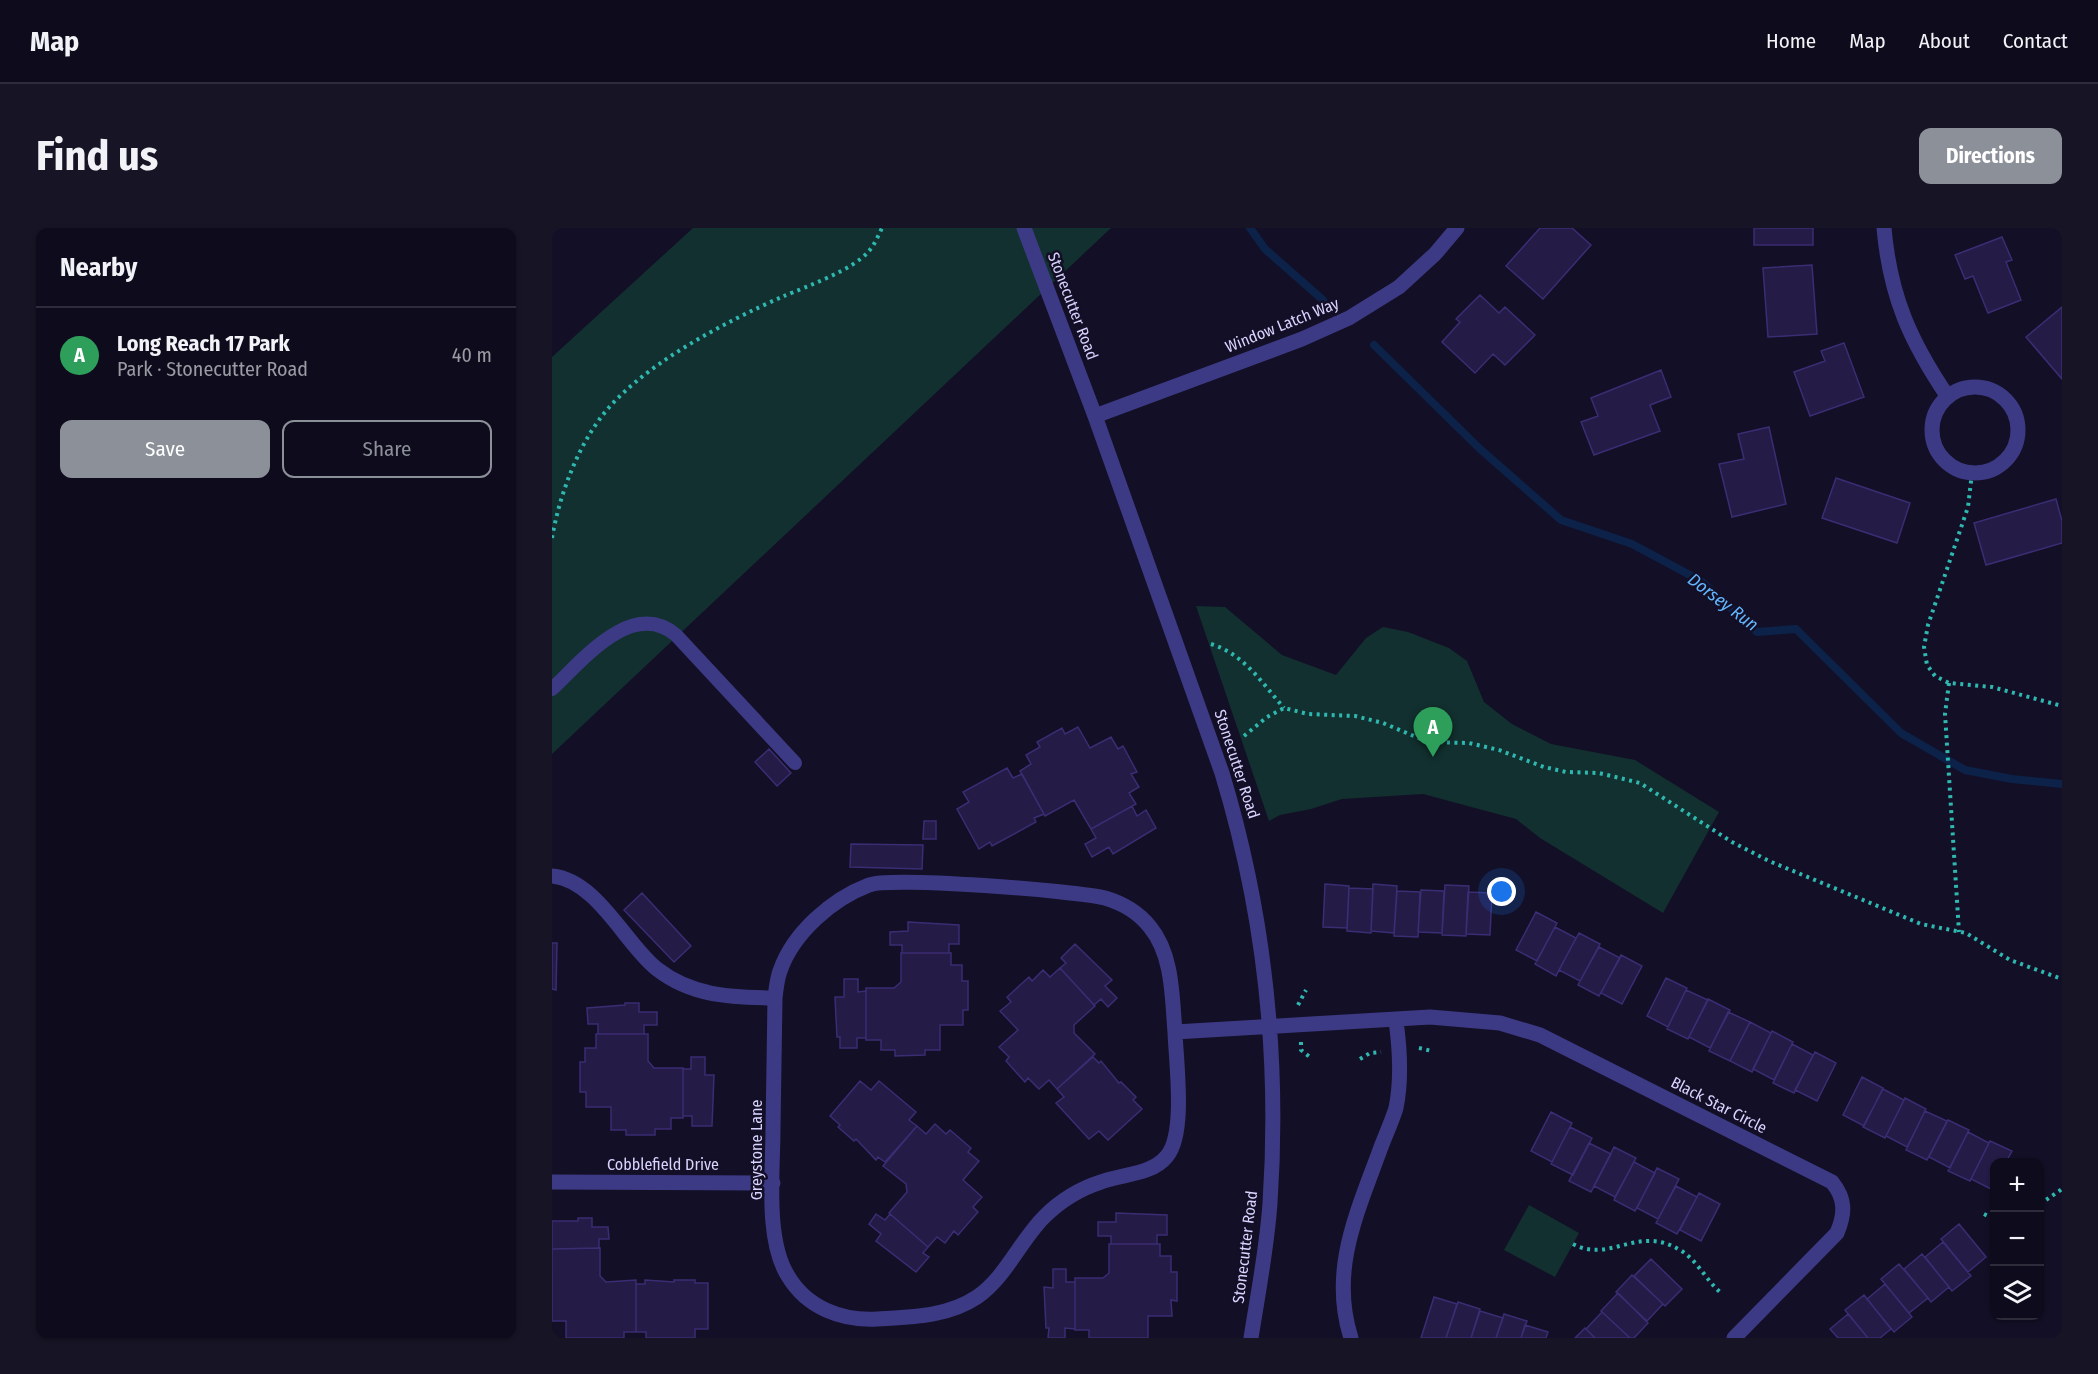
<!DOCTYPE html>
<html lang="en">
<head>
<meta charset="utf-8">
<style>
  :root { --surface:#0e0b1c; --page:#171425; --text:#f1f3f6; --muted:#9b9ba3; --line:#2e2b3b; --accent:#8c9099 }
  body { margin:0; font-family:"Fira Sans Condensed",sans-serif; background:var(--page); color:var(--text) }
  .controls { position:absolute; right:18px; bottom:18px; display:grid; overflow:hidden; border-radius:12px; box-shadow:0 2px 4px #0004 }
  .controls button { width:54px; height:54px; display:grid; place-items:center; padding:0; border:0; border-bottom:2px solid var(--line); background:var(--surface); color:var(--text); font:30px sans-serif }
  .you { position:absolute; left:950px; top:664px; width:21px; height:21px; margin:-15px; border:4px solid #fff; border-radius:50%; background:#1a73e8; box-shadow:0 0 0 9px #1a73e833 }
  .badge { display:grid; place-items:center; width:39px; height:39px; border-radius:50%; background:var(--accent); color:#fff; font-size:20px; font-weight:700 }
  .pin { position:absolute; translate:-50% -50px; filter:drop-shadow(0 2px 3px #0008) }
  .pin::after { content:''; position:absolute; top:32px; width:21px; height:18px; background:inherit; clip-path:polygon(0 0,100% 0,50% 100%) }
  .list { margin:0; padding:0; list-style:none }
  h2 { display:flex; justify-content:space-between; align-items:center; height:78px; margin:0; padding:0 24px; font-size:26px }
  h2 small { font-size:20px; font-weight:400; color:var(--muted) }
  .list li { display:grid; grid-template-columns:39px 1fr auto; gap:18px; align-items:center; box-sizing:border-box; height:96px; padding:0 24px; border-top:2px solid var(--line) }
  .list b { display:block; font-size:22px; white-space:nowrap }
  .list p { margin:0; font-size:20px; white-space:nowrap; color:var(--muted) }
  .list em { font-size:20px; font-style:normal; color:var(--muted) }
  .actions { display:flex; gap:12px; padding:18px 24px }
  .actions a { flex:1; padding:14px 0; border:2px solid var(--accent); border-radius:12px; text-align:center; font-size:21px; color:var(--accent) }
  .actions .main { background:var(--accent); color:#fff }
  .icon { flex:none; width:33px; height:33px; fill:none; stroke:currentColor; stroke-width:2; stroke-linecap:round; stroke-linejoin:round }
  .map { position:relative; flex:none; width:1510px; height:1110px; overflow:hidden; border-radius:12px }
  header { display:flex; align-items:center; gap:36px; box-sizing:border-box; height:84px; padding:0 30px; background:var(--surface); border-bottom:2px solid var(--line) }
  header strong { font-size:28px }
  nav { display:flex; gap:33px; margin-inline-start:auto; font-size:21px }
  .intro { display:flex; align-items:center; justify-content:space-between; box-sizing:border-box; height:144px; padding:0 36px }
  h1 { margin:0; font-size:42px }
  .button { padding:15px 27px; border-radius:12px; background:var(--accent); color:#fff; font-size:21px; font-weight:700 }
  main { display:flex; gap:36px; padding:0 36px }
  aside { flex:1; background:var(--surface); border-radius:12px; box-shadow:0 2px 4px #0004 }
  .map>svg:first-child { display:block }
  .green { fill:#12302f }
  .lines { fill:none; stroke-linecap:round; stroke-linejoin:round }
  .stream { stroke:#0c2248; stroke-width:8 }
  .building { fill:#241b47; stroke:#3b2d73; stroke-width:1.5 }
  .path { stroke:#2fb8b0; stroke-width:4; stroke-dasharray:3 4.5; stroke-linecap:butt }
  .lane { stroke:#3d3a85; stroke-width:14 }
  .street { stroke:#3d3a85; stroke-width:15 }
  .labels { text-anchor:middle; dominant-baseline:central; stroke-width:5; stroke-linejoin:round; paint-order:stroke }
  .street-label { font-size:16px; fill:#d9d4ff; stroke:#130f26 }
  .water-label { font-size:18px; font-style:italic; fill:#62b6ff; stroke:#130f26 }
</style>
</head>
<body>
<header>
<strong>Map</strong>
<nav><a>Home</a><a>Map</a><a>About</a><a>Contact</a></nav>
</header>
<div class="intro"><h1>Find us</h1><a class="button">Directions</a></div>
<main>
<aside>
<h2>Nearby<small></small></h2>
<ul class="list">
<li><span class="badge" style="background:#2e9e5b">A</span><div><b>Long Reach 17 Park</b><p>Park · Stonecutter Road</p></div><em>40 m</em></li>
</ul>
<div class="actions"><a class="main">Save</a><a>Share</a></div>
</aside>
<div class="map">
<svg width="1510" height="1110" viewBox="0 0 1510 1110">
  <rect width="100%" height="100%" fill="#130f26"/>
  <!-- green -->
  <path class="green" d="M 141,0 L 559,0 L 0,526 L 0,129 Z
    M 644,378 L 673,379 L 730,427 L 784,447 L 814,410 L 831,399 L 856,404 L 897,420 L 915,433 L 932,474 L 960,496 L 999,516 L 1083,532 L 1167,584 L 1111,685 L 988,610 L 964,591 L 871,566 L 790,571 L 759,581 L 728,587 L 717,593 Z
    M 977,977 L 1027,1005 L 1003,1049 L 952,1022 Z"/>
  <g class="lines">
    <!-- stream -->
    <path class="stream" d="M 698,0 L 713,21 L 771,72
      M 822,117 L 927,220 L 1009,292 L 1080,316 L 1149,353 L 1205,404 L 1244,401 L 1349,505 L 1413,542 L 1460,551 L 1510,556"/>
  </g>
  <!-- building -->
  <path class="building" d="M 988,0 L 1020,0 L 1039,17 L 991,71 L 954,38 Z
    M 1202,0 L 1261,0 L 1261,17 L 1202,17 Z
    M 1450,9 L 1460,32 L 1454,34 L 1469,72 L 1436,85 L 1421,48 L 1413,51 L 1403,27 Z
    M 1260,37 L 1265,106 L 1216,109 L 1211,40 Z
    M 928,67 L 947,85 L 953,79 L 983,107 L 953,137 L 941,126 L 923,145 L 890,114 L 908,94 L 904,91 Z
    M 1510,79 L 1510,151 L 1474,109 Z
    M 1292,115 L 1312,169 L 1258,188 L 1242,144 L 1273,133 L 1269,123 Z
    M 1109,142 L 1119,169 L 1098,177 L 1108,203 L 1042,227 L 1029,194 L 1046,188 L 1039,170 Z
    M 1217,199 L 1234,276 L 1180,289 L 1167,236 L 1192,231 L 1186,206 Z
    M 1284,250 L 1358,275 L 1345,315 L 1270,290 Z
    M 1504,271 L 1510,293 L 1510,315 L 1434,337 L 1422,295 Z
    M 526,499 L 538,520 L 559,509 L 566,521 L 571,518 L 585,544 L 579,546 L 587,559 L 577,565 L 584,576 L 539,601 L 522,572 L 493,588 L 468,543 L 479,536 L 474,527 L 488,519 L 485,514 L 510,500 L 513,506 Z
    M 217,521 L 239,545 L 225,558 L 203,534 Z
    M 455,540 L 461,550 L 470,546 L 492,586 L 482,590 L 484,594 L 440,618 L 438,614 L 427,621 L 405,581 L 417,574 L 411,564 Z
    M 580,578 L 585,588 L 594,582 L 604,600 L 561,626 L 557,619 L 540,629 L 533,616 L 544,610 L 539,601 Z
    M 372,593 L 384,593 L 384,611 L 371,611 Z
    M 299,616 L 371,617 L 370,641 L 298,639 Z
    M 773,656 L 797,658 L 795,700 L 771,699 Z
    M 821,656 L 845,658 L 842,705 L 819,703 Z
    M 893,657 L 917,658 L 914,708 L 890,707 Z
    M 797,660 L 821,661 L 819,705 L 795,703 Z
    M 869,662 L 892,663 L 890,705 L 866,704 Z
    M 845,663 L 868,664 L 866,709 L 842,708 Z
    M 916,664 L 940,665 L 938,707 L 914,706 Z
    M 90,665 L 139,718 L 122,734 L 72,682 Z
    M 984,684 L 1005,695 L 985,733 L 964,722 Z
    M 356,694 L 407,697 L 407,716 L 397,716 L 397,725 L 350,725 L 350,717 L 338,717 L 338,704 L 356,703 Z
    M 1003,699 L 1024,710 L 1004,748 L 983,736 Z
    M 1027,705 L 1048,716 L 1028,753 L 1007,742 Z
    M 0,715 L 5,715 L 4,762 L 0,761 Z
    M 523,716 L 560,752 L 553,758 L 565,770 L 556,779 L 549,771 L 542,777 L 508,740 L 514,735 L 509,730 Z
    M 1047,719 L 1068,730 L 1047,768 L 1026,757 Z
    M 349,725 L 399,725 L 399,737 L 410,737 L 410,753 L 416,753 L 416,782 L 411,782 L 411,797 L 388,797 L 388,822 L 373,822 L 373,827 L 343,828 L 343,822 L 329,822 L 329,812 L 314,812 L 314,760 L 342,760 L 349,754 Z
    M 1069,727 L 1090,738 L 1070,776 L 1049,765 Z
    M 508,740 L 543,778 L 522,797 L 522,805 L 543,826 L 505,861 L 497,852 L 487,861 L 476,850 L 473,854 L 454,833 L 457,829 L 447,819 L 466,802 L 448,783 L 459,774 L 455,769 L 477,749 L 480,753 L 491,742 L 498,749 Z
    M 1114,750 L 1135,760 L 1116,799 L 1095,788 Z
    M 292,751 L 306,751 L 306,764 L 314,763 L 314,810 L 305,810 L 305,820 L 288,820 L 288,809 L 285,809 L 283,769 L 292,769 Z
    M 1134,762 L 1156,772 L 1136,811 L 1115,801 Z
    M 1156,771 L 1178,782 L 1158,820 L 1137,809 Z
    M 73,775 L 87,775 L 87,784 L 105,784 L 105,797 L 92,797 L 92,806 L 46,806 L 46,796 L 36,796 L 35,780 L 73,777 Z
    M 1176,784 L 1198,794 L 1178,833 L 1157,823 Z
    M 1198,794 L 1219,805 L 1200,844 L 1178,833 Z
    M 1220,803 L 1241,814 L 1222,852 L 1201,841 Z
    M 44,806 L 96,806 L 96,833 L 102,840 L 131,840 L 131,890 L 119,890 L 119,901 L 103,901 L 103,907 L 74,907 L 74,902 L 59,902 L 59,879 L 34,879 L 34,864 L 28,864 L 28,834 L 33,834 L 33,820 L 44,820 Z
    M 1240,816 L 1261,827 L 1242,865 L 1221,855 Z
    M 1263,824 L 1284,835 L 1265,873 L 1243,862 Z
    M 139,829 L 153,829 L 153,847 L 162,847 L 160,898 L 140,898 L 140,888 L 131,888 L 131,841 L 139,841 Z
    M 541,829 L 547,835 L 549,833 L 567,855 L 569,854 L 584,869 L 581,872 L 590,881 L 556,912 L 547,903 L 537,911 L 504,875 L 512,869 L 505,861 Z
    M 1310,849 L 1331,860 L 1312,898 L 1291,887 Z
    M 308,853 L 319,862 L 327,853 L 364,884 L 357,892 L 365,898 L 333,934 L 326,929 L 324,932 L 304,911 L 302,913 L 286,899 L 288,897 L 278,888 Z
    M 1331,861 L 1352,872 L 1333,910 L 1311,899 Z
    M 1353,870 L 1374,881 L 1355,919 L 1334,908 Z
    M 1373,883 L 1395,893 L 1375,932 L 1354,922 Z
    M 999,884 L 1020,895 L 1000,934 L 979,923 Z
    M 1396,892 L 1417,902 L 1398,940 L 1377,929 Z
    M 383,896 L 394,906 L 398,902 L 419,920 L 416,924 L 427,933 L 411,952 L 430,969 L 421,979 L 426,984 L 406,1007 L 402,1003 L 393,1015 L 385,1009 L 376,1019 L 337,985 L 355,964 L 354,956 L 331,938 L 365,898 L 374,906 Z
    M 1018,899 L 1040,910 L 1021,947 L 999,936 Z
    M 1416,904 L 1437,915 L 1418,953 L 1396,943 Z
    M 1438,913 L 1460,923 L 1454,934 L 1442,934 L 1441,962 L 1419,951 Z
    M 1037,915 L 1059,926 L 1039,964 L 1017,953 Z
    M 1062,919 L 1084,930 L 1063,969 L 1042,958 Z
    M 1082,934 L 1103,945 L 1083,983 L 1062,972 Z
    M 1105,940 L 1127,951 L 1106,991 L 1085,980 Z
    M 1124,958 L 1145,969 L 1125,1006 L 1104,995 Z
    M 1147,965 L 1168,976 L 1149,1013 L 1128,1002 Z
    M 564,985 L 615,987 L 615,1007 L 605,1007 L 605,1016 L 559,1016 L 559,1008 L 546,1008 L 546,994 L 564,994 Z
    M 324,986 L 333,992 L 338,986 L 376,1019 L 371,1025 L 377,1029 L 364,1044 L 324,1013 L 329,1006 L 317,996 Z
    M 26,990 L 40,990 L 40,999 L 56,999 L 57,1011 L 47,1011 L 47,1020 L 0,1021 L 0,993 L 26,993 Z
    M 1407,996 L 1434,1029 L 1416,1044 L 1389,1011 Z
    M 1391,1014 L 1419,1048 L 1400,1063 L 1373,1029 Z
    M 557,1016 L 608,1016 L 608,1028 L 619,1028 L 619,1044 L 625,1044 L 625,1073 L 619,1072 L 620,1088 L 596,1088 L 596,1110 L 537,1110 L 537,1102 L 523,1102 L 523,1050 L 551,1050 L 557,1045 Z
    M 48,1020 L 48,1048 L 54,1054 L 84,1052 L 84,1104 L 72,1104 L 72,1110 L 14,1110 L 14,1093 L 0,1093 L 0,1021 Z
    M 1370,1026 L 1397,1059 L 1379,1074 L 1352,1041 Z
    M 1099,1031 L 1130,1061 L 1113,1078 L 1082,1048 Z
    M 1347,1036 L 1376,1070 L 1357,1085 L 1329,1051 Z
    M 501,1041 L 514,1041 L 514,1054 L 523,1054 L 523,1101 L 513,1100 L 513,1110 L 496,1110 L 497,1100 L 494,1100 L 492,1059 L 501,1060 Z
    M 1080,1047 L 1111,1076 L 1095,1093 L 1064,1064 Z
    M 93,1052 L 122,1054 L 122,1052 L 143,1052 L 143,1055 L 156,1055 L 156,1101 L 143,1101 L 143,1110 L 94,1110 L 94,1104 L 84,1104 L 84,1056 L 93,1056 Z
    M 1333,1056 L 1360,1089 L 1342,1104 L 1315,1071 Z
    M 1066,1065 L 1096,1095 L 1082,1110 L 1078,1110 L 1049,1083 Z
    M 1312,1067 L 1339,1101 L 1328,1110 L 1316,1110 L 1293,1082 Z
    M 882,1069 L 905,1076 L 894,1110 L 869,1110 Z
    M 906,1074 L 928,1081 L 919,1110 L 894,1110 Z
    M 928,1083 L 951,1090 L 944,1110 L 919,1110 Z
    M 1050,1084 L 1078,1110 L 1043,1110 L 1034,1101 Z
    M 952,1086 L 975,1093 L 969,1110 L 944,1110 Z
    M 1296,1086 L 1316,1110 L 1286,1110 L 1278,1101 Z
    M 973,1097 L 996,1104 L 994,1110 L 969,1110 Z
    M 1033,1100 L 1043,1110 L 1023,1110 Z"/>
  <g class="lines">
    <!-- path -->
    <path class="path" d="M 1420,245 L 1416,279 L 1376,397 L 1372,419 L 1375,437 L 1383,448 L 1397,455 L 1440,459 L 1510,478
      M 0,310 C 7,270 23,225 47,192 C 85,139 173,94 232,68 C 254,59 302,41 316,24 C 322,18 326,8 330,0
      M 659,416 C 692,426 710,455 732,480
      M 1397,455 L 1393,486 L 1407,704
      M 692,508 L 715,489 L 732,480 L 756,486 L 803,488 L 831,495 L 876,514 L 917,515 L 947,522 L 992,539 L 1014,544 L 1047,545 L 1088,555 L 1180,614 L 1217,633 L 1369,696 L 1414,705 L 1458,732 L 1510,751
      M 869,511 L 881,488
      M 746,777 L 754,762
      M 749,814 L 749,822 L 759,830
      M 867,820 L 880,823
      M 808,831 L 818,825 L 829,824
      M 1488,976 L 1510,961
      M 1432,986 L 1442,991
      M 1021,1016 C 1059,1036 1085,996 1128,1022 C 1145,1032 1154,1052 1169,1065"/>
    <!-- lane -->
    <path class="lane" d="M 0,461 C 30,433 80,370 124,407 L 243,535"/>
    <!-- street -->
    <path class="street" d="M 472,0 L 543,188 L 670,545 C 713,687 728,827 718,975 C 715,1020 706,1065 699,1110
      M 1332,0 C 1338,68 1358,113 1396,169
      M1380 202a43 43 0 1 1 86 0a43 43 0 1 1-86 0Z
      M 543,188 L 750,111 L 797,90 L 847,59 L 883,26 L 905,0
      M 0,648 C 45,652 74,717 105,741 C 141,769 180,769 223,770
      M 623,804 C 624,834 634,905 615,928 C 600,947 570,946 549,954 C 527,961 508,973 492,989 C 468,1013 454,1049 425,1069 C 395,1089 359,1089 325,1091 C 290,1093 255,1080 236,1048 C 213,1012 221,943 221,901 C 222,858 222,814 223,770 C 224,761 225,751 228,743 C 241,705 280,671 317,657 C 338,648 525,663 553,670 C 570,675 587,685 598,699 C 621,727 620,769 623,804 L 878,789 L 948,795 L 988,807 L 1280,954 C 1294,971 1293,986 1285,1005 L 1182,1110
      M 0,954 L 221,955
      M 799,1110 C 777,1041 806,983 829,919 C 834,906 840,893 844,880 C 850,851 848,822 844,793"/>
  </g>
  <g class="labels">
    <!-- street labels -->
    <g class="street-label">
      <text transform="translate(521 78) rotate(69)">Stonecutter Road</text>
      <text transform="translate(730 97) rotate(-22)">Window Latch Way</text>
      <text transform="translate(685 536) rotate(72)">Stonecutter Road</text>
      <text transform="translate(1167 877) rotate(27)">Black Star Circle</text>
      <text transform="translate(204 922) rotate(-90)">Greystone Lane</text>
      <text x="111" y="936">Cobblefield Drive</text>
      <text transform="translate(693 1019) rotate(-83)">Stonecutter Road</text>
    </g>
    <!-- water labels -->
    <g class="water-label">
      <text transform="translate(1171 374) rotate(37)">Dorsey Run</text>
    </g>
  </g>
</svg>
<div class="controls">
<button>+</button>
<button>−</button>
<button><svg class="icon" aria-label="layers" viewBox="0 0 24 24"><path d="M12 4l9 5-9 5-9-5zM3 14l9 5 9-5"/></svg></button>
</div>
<div class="you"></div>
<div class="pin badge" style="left:881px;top:529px;background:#2e9e5b">A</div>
</div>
</main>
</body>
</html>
